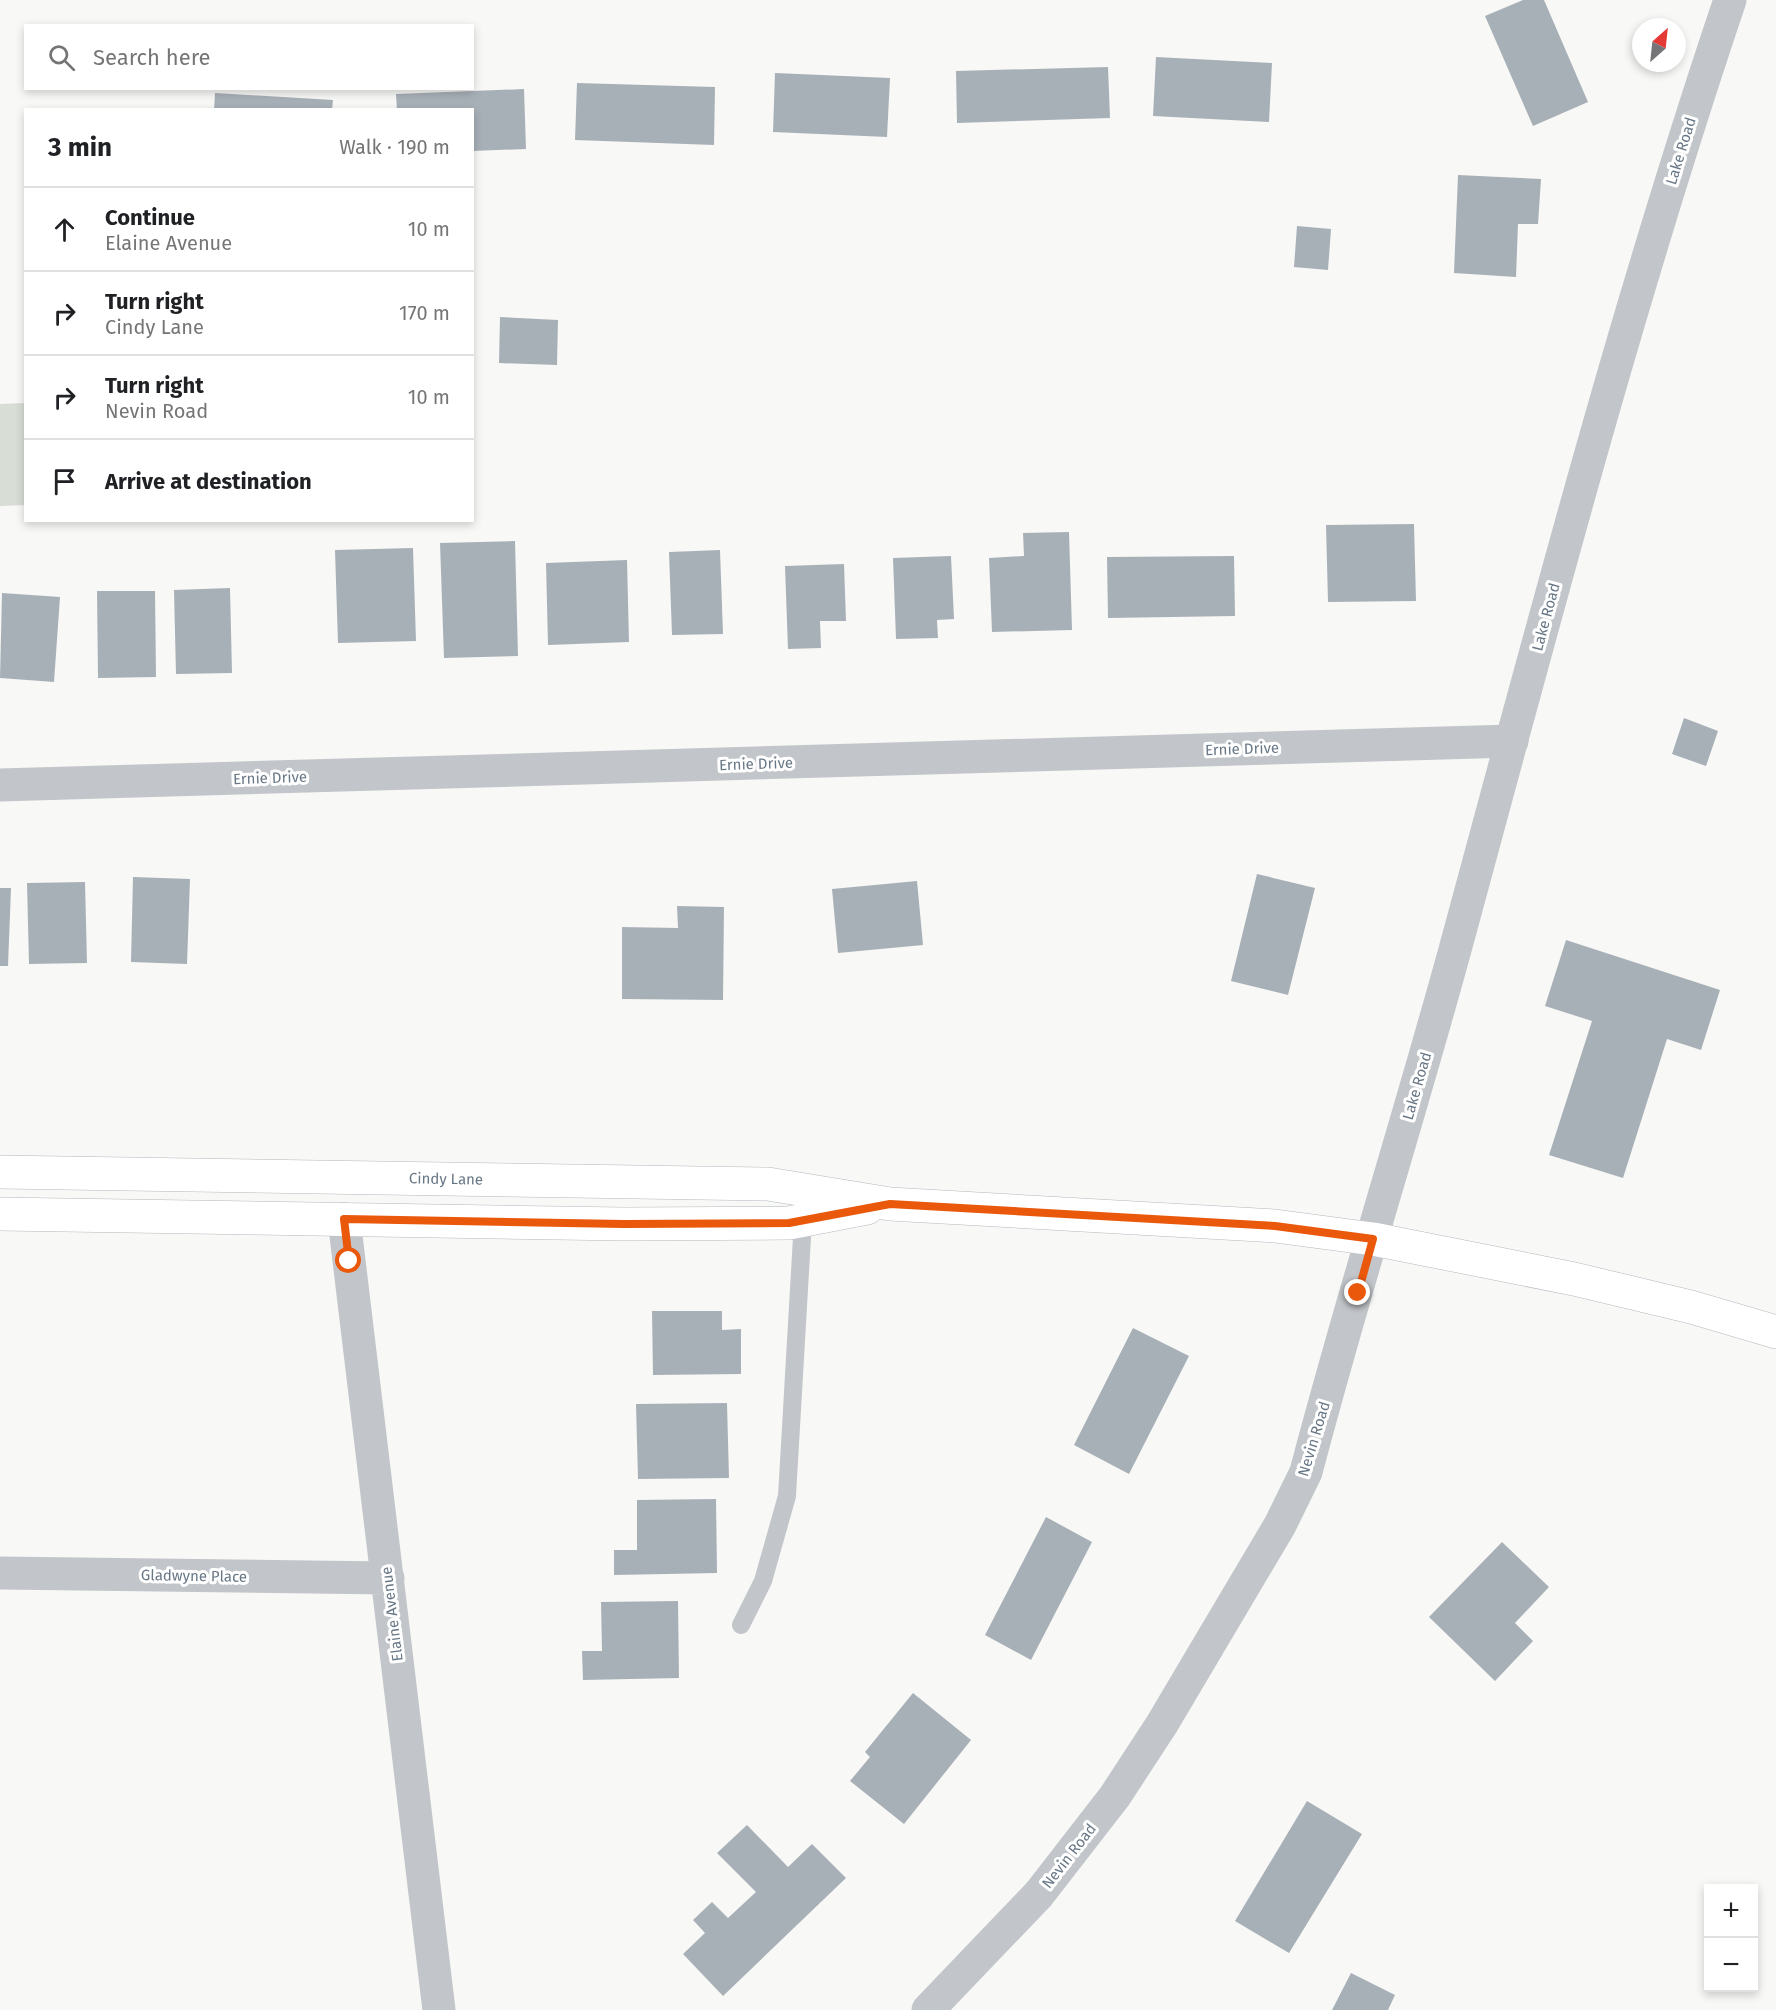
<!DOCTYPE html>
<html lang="en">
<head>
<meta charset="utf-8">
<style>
  :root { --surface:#fff; --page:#f6f6f6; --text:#202124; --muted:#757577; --line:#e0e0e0 }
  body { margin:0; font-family:"Fira Sans",sans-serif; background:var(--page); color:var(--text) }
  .controls { position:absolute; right:18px; bottom:18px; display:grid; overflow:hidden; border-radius:0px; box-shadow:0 3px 9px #0003 }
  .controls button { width:54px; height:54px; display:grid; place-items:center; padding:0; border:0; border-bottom:2px solid var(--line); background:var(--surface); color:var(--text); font:30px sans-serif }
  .compass { position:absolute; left:1632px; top:18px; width:54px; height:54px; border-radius:50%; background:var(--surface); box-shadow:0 3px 9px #0003; rotate:27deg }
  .stop { position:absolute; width:18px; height:18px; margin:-14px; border:4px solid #ea580c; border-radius:50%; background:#fff }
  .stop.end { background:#ea580c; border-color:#fff; box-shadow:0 2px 6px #0008 }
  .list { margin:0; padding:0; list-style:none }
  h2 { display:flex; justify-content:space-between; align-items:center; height:78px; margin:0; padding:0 24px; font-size:26px }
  h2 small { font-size:20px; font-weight:400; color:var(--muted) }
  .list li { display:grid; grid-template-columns:39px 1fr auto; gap:18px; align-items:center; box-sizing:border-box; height:84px; padding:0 24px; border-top:2px solid var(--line) }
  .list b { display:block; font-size:22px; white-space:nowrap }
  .list p { margin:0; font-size:20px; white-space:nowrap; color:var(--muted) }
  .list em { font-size:20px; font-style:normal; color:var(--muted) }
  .icon { flex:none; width:33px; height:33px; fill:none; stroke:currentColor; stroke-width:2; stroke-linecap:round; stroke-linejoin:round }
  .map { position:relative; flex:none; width:1776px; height:2010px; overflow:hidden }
  .search { position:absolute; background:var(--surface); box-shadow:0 3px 9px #0003; left:24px; top:24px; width:450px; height:66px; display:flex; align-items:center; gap:15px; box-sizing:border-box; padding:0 21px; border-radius:0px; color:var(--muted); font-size:22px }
  .panel { position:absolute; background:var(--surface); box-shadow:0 3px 9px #0003; left:24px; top:108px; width:450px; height:414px; border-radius:0px }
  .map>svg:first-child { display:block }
  .green { fill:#d8ddd5 }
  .building { fill:#a8b0b7 }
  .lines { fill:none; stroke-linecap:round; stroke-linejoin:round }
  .secondary-casing { stroke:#b4b9be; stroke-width:34 }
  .service { stroke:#c2c5c9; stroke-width:18 }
  .minor { stroke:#c2c5c9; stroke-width:33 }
  .tertiary { stroke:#c2c5c9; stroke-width:33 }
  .secondary { stroke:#fff; stroke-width:33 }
  .route { stroke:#ea580c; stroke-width:8 }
  .labels { text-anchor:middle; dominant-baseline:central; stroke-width:6; stroke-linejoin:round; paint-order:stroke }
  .street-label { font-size:15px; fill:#687786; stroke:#fff }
</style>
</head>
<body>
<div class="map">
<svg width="1776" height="2010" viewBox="0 0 1776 2010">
  <rect width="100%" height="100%" fill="#f8f8f6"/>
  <!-- green -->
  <path class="green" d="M 25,403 L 25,505 L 0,506 L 0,404 Z"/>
  <!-- building -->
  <path class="building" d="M 1523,0 L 1544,0 L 1588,102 L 1533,126 L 1485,16 Z
    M 1156,57 L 1272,63 L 1269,122 L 1153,116 Z
    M 1108,67 L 1110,118 L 957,123 L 956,71 Z
    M 775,73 L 890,78 L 887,137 L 773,132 Z
    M 577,83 L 715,87 L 714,145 L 575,140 Z
    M 524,89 L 526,149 L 472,151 L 472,110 L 397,110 L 396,94 Z
    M 215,93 L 333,100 L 332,110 L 214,110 Z
    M 1458,175 L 1541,179 L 1538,224 L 1518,224 L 1516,277 L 1454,273 Z
    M 1297,226 L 1331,229 L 1328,270 L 1294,267 Z
    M 500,317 L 558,320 L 557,365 L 499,363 Z
    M 1414,524 L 1416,601 L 1328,602 L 1326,525 Z
    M 1069,532 L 1072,630 L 992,632 L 989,558 L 1024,556 L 1023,533 Z
    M 515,541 L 518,656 L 444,658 L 440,543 Z
    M 413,548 L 416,641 L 338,643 L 335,550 Z
    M 720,550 L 723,634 L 672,635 L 669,552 Z
    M 951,556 L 954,619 L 937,620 L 938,638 L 896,639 L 893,558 Z
    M 1234,556 L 1235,616 L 1108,618 L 1107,557 Z
    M 627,560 L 629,642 L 548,645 L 546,563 Z
    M 844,564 L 846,621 L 820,621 L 821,648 L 788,649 L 785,566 Z
    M 230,588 L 232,673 L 176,674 L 174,590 Z
    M 97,591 L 155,591 L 156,677 L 98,678 Z
    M 2,593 L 60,597 L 54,682 L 0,678 Z
    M 1684,718 L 1718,731 L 1706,766 L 1672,754 Z
    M 1257,874 L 1315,888 L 1288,995 L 1231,981 Z
    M 133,877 L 190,879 L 187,964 L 131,962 Z
    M 917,881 L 923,945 L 838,953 L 832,889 Z
    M 85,882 L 87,963 L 29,964 L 27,883 Z
    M 0,888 L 11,888 L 8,966 L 0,966 Z
    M 677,906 L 724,907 L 723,1000 L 622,999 L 622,927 L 678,928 Z
    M 1566,940 L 1720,990 L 1701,1050 L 1667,1039 L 1623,1178 L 1549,1155 L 1592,1021 L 1545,1006 Z
    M 652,1311 L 722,1311 L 722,1330 L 741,1329 L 741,1374 L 653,1375 Z
    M 1133,1328 L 1189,1356 L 1129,1474 L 1074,1445 Z
    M 727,1403 L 729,1478 L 638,1479 L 636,1404 Z
    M 716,1499 L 717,1573 L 614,1575 L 614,1550 L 637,1550 L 637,1500 Z
    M 1046,1517 L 1092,1542 L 1031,1660 L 985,1635 Z
    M 1502,1542 L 1549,1587 L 1515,1623 L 1533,1641 L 1495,1681 L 1429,1617 Z
    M 678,1601 L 679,1678 L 583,1680 L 582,1651 L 602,1651 L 601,1602 Z
    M 913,1693 L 971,1740 L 904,1824 L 850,1781 L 870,1757 L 865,1752 Z
    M 1307,1801 L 1362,1834 L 1289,1953 L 1235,1921 Z
    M 747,1825 L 788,1867 L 812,1844 L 846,1878 L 723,1996 L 683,1954 L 705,1933 L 693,1920 L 712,1902 L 728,1918 L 756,1892 L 717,1853 Z
    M 1351,1973 L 1395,1995 L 1388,2010 L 1332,2010 Z"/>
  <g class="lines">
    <defs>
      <path id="secondary" d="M 0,1172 L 768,1184 L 890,1204 L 1275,1226 L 1373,1239 L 1574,1279 L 1691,1307 L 1776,1332
        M 0,1214 L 624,1224 L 789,1223 L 867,1208"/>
    </defs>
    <!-- secondary casing -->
    <use href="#secondary" class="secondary-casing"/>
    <!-- service -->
    <path class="service" d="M 741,1625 L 763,1581 L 787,1496 L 803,1220"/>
    <!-- minor -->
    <path class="minor" d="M 0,785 L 1512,741
      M 344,1219 L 439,2010
      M 0,1573 L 388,1578"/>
    <!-- tertiary -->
    <path class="tertiary" d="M 928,2010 L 1039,1894 L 1115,1796 L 1162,1724 L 1280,1525 L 1306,1472 C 1352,1296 1408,1122 1456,946 C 1542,629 1625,311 1730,0"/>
    <!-- secondary -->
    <use href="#secondary" class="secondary"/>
  </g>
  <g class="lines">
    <!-- route -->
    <path class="route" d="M 349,1261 L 344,1219 L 624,1224 L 789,1223 L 890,1204 L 1275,1226 L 1373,1239 L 1358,1293"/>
  </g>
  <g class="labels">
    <!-- street labels -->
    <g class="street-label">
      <text transform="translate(1681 151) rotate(-73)">Lake Road</text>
      <text transform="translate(1546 617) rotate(-75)">Lake Road</text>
      <text transform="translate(1242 749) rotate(-2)">Ernie Drive</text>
      <text transform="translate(756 764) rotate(-2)">Ernie Drive</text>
      <text transform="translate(270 778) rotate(-2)">Ernie Drive</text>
      <text transform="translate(1417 1086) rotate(-74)">Lake Road</text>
      <text transform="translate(446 1179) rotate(1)">Cindy Lane</text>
      <text transform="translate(1314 1439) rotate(-73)">Nevin Road</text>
      <text transform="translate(194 1576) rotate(1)">Gladwyne Place</text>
      <text transform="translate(392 1614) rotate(-97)">Elaine Avenue</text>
      <text transform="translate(1069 1856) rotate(-52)">Nevin Road</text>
    </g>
  </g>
</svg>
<div class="controls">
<button>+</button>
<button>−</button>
</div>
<svg class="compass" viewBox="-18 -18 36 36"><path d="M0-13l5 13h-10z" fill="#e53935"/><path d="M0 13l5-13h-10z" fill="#757577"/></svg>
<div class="stop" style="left:349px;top:1261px"></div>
<div class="stop end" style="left:1358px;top:1293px"></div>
<div class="search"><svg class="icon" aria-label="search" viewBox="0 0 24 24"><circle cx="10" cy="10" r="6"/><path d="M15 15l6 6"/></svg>Search here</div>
<section class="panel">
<h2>3 min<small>Walk · 190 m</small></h2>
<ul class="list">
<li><svg class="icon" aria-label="ahead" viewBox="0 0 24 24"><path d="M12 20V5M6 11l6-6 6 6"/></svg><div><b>Continue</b><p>Elaine Avenue</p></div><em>10 m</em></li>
<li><svg class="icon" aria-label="right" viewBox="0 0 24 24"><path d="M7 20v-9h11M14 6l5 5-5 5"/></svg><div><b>Turn right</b><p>Cindy Lane</p></div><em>170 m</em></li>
<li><svg class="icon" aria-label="right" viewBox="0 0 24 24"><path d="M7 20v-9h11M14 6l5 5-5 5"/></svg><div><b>Turn right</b><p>Nevin Road</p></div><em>10 m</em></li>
<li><svg class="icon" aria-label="arrive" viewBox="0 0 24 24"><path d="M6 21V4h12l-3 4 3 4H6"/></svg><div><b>Arrive at destination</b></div></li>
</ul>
</section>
</div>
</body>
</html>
